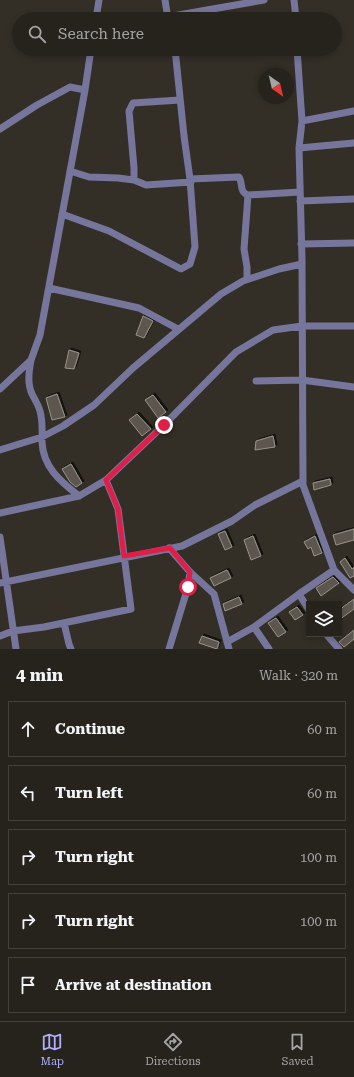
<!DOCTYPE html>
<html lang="en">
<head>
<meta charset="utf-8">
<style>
  :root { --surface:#26231d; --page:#322f2a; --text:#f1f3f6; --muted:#a4a4a4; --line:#42403b; --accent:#afaefa }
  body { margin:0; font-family:"Roboto Serif",serif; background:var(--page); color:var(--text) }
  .controls { position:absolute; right:12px; bottom:12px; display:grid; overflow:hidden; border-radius:0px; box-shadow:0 2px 6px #0003 }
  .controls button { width:36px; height:36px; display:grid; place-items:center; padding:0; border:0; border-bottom:1px solid var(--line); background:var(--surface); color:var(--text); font:20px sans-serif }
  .compass { position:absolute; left:258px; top:68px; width:36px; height:36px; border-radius:50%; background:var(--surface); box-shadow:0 2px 6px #0003; rotate:146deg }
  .stop { position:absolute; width:12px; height:12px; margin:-9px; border:3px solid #e11d48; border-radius:50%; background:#fff }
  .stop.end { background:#e11d48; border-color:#fff; box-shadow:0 1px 4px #0008 }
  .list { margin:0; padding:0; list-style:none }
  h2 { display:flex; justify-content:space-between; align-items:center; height:52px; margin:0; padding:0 16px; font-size:17px }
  h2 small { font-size:13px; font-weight:400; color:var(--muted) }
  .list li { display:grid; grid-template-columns:26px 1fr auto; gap:12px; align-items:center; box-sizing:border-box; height:56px; margin:0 8px 8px; padding:0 8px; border:1px solid var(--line); border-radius:0px }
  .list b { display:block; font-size:15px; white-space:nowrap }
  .list em { font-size:13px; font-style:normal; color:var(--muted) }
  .icon { flex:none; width:22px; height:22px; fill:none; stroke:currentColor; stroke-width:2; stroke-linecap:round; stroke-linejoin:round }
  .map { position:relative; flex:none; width:354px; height:649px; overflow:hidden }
  .search { position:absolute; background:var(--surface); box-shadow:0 2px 6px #0003; left:12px; right:12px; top:12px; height:44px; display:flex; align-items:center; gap:10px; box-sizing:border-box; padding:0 14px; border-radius:22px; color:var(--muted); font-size:15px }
  .sheet { height:372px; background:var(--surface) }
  nav { display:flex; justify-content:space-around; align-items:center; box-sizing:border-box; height:56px; border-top:1px solid var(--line); background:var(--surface); font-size:11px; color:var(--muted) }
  nav a { display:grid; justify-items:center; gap:2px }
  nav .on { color:var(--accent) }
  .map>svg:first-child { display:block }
  .building { fill:#5b574f; stroke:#98938a; filter:url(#shadow) }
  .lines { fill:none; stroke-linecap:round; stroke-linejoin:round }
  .minor { stroke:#76769c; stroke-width:7 }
  .route { stroke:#e11d48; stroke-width:5 }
</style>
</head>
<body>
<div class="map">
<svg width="354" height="649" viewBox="0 0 354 649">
  <defs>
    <filter id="shadow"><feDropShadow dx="2" dy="-2" stdDeviation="0" flood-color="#0009"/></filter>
  </defs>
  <rect width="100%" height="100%" fill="#332f27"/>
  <!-- building -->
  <path class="building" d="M 143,316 L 153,321 L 144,338 L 136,335 Z
    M 69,350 L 79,353 L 74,369 L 65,368 Z
    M 57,394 L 65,417 L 52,420 L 46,398 Z
    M 153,395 L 166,412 L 158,418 L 145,400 Z
    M 137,414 L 151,429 L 142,436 L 129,420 Z
    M 273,436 L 275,447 L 255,450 L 256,441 Z
    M 71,464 L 82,483 L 76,487 L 70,482 L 62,469 Z
    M 330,479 L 331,485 L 314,490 L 313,483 Z
    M 354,529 L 354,540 L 336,545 L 333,535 Z
    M 225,531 L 232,547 L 225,550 L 218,534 Z
    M 253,536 L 261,556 L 251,560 L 244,540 Z
    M 315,536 L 322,553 L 314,556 L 311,547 L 308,549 L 304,542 Z
    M 345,558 L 352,569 L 354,567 L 354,576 L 350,578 L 340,562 Z
    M 227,570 L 231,578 L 214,586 L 210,578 Z
    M 333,577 L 339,583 L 321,596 L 316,588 Z
    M 239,597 L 242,604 L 225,611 L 223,604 Z
    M 354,599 L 354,609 L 339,620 L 339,610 Z
    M 297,607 L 303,615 L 295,620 L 289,612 Z
    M 276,618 L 286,632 L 278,637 L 268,623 Z
    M 354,630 L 354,639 L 344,647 L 339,642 Z
    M 202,636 L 219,642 L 217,649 L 199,643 Z"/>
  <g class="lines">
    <!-- minor -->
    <path class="minor" d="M 165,0 L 168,19
      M 294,0 L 296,19
      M 167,17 L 264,0
      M 96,19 L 99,0
      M 297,49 L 302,121 L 299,148 L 302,259 L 303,485 L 334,570 L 354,590
      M 302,121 L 354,111
      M 0,129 L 37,105 L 70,87 L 85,90
      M 299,148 L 354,143
      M 70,171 L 89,177 L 118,178 L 134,180 L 146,185 L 191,182
      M 190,179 L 239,177 C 243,183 239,192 248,195 L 300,192
      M 134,180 L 134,168 L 129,111 L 133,103 L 180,100
      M 300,201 L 354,199
      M 62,214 L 109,231 L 181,269 L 190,264 L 195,247 L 190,179 L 184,136 L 175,49
      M 301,244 L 354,243
      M 247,279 L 247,267 L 244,249 L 248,195
      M 49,288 L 139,308 L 178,329
      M 31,360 C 29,371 27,383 32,394 C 35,400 38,404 40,411 C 43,421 42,431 42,442 C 43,467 60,481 79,496
      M 256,381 L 302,380 L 354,387
      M 0,389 L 31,360 L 40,335 L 85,90 L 91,49
      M 0,450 L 42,437 L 63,426 L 94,405 L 133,368 L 221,294 L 243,281 L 279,269 L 302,264
      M 0,513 L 79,496 L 106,480 L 164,425 L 236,352 L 273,330 L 302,326 L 354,326
      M 0,537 L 16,649
      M 169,548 L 190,572 L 214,594 L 229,649
      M 0,583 L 182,546 L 232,521 L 255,505 L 303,481
      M 309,610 L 299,594 L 334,570
      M 64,623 L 69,644 L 71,649
      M 254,627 L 269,649
      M 326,634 L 339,649
      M 0,636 L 13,631 L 44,627 L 131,609 L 118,509 L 106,480
      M 227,642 L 254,627 L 299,594
      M 169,649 L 188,587 L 190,572"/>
  </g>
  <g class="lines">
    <!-- route -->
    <path class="route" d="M 164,425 L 106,480 L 118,509 L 124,556 L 170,548 L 190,572 L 188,587"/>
  </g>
</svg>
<div class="controls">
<button><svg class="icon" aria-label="layers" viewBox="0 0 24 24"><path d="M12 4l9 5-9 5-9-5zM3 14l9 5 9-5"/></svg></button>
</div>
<svg class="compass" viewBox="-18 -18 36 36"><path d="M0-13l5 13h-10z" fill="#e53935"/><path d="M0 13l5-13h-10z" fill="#a4a4a4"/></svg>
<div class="stop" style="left:188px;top:587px"></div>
<div class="stop end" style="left:164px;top:425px"></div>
<div class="search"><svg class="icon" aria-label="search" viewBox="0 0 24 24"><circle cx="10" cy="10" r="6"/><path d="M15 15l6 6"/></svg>Search here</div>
</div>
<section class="sheet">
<h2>4 min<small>Walk · 320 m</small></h2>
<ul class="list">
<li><svg class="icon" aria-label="ahead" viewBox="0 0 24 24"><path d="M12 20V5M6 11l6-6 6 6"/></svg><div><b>Continue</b></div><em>60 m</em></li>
<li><svg class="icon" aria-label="left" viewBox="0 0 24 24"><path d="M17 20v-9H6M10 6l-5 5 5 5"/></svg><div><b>Turn left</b></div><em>60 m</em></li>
<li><svg class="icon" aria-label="right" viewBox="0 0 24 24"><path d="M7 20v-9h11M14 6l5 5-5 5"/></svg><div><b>Turn right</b></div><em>100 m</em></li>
<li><svg class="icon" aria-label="right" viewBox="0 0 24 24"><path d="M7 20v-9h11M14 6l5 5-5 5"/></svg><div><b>Turn right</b></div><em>100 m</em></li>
<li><svg class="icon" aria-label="arrive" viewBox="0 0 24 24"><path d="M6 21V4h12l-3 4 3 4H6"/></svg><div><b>Arrive at destination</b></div></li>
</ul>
</section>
<nav>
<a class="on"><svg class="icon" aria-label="map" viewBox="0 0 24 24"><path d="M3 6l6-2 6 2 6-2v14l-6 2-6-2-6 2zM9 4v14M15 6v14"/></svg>Map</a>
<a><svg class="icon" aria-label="directions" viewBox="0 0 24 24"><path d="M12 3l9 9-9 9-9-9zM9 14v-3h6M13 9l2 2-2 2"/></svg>Directions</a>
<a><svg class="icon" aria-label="saved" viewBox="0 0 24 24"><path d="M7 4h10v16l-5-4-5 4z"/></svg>Saved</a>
</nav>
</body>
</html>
